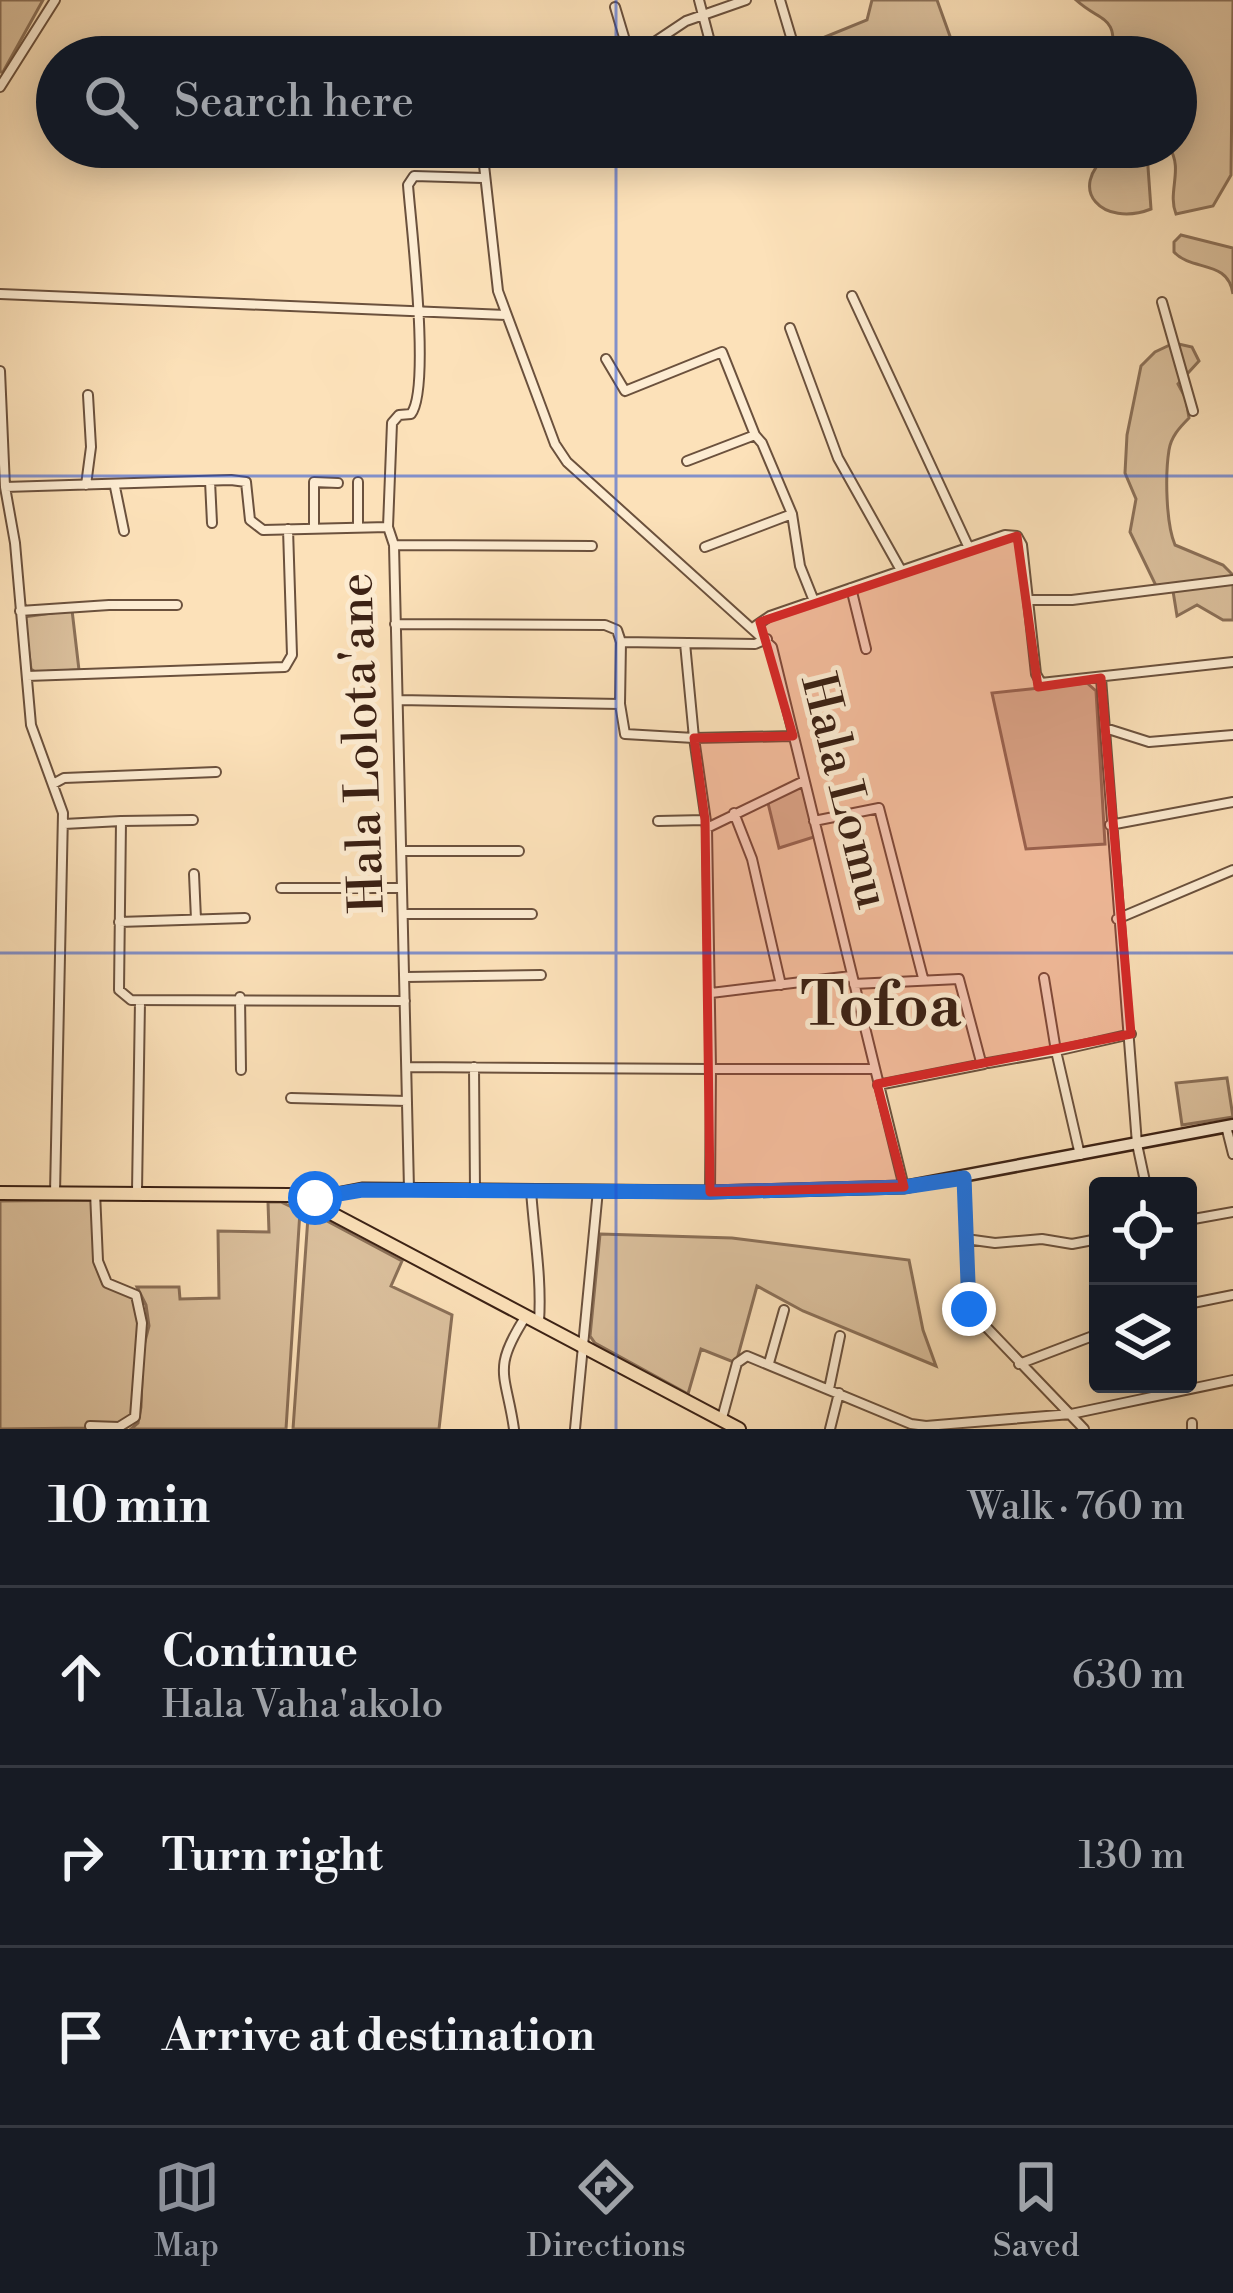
<!DOCTYPE html>
<html lang="en">
<head>
<meta charset="utf-8">
<style>
  :root { --surface:#171b24; --page:#242831; --text:#f1f3f6; --muted:#9ea1a6; --line:#363941; --accent:#8c9099 }
  body { margin:0; font-family:"Libre Bodoni",serif; background:var(--page); color:var(--text) }
  .controls { position:absolute; right:36px; bottom:36px; display:grid; overflow:hidden; border-radius:12px; box-shadow:0 6px 30px #0003 }
  .controls button { width:108px; height:108px; display:grid; place-items:center; padding:0; border:0; border-bottom:3px solid var(--line); background:var(--surface); color:var(--text); font:60px sans-serif }
  .stop { position:absolute; width:36px; height:36px; margin:-27px; border:9px solid #1a73e8; border-radius:50%; background:#fff }
  .stop.end { background:#1a73e8; border-color:#fff; box-shadow:0 3px 12px #0008 }
  .list { margin:0; padding:0; list-style:none }
  h2 { display:flex; justify-content:space-between; align-items:center; height:156px; margin:0; padding:0 48px; font-size:51px }
  h2 small { font-size:39px; font-weight:400; color:var(--muted) }
  .list li { display:grid; grid-template-columns:78px 1fr auto; gap:36px; align-items:center; box-sizing:border-box; height:180px; padding:0 48px; border-top:3px solid var(--line) }
  .list b { display:block; font-size:45px; white-space:nowrap }
  .list p { margin:0; font-size:39px; white-space:nowrap; color:var(--muted) }
  .list em { font-size:39px; font-style:normal; color:var(--muted) }
  .icon { flex:none; width:66px; height:66px; fill:none; stroke:currentColor; stroke-width:2; stroke-linecap:round; stroke-linejoin:round }
  .map { position:relative; flex:none; width:1233px; height:1429px; overflow:hidden }
  .search { position:absolute; background:var(--surface); box-shadow:0 6px 30px #0003; left:36px; right:36px; top:36px; height:132px; display:flex; align-items:center; gap:30px; box-sizing:border-box; padding:0 42px; border-radius:66px; color:var(--muted); font-size:45px }
  .sheet { height:696px; background:var(--surface) }
  nav { display:flex; justify-content:space-around; align-items:center; box-sizing:border-box; height:168px; border-top:3px solid var(--line); background:var(--surface); font-size:33px; color:var(--muted) }
  nav a { display:grid; justify-items:center; gap:6px }
  nav .on { color:var(--accent) }
  .map>svg:first-child { display:block }
  .green { fill:#dbc09d; stroke:#8b7058; stroke-width:3 }
  .lines { fill:none; stroke-linecap:round; stroke-linejoin:round }
  .street-casing { stroke:#6b513d; stroke-width:12 }
  .secondary-casing { stroke:#3b2114; stroke-width:15 }
  .primary-casing { stroke:#3b2114; stroke-width:16 }
  .street { stroke:#fdecd2; stroke-width:8 }
  .secondary { stroke:#fdecd2; stroke-width:10 }
  .primary { stroke:#fce1b9; stroke-width:12 }
  .route { stroke:#1a73e8; stroke-width:15 }
  .marked { fill:#d62828; fill-opacity:0.2; stroke:#d62828; stroke-width:9; stroke-linejoin:round }
  .grid { fill:none; stroke:#1d4ed8; stroke-width:3; stroke-opacity:0.55 }
  .labels { text-anchor:middle; dominant-baseline:central; stroke-width:10; stroke-linejoin:round; paint-order:stroke }
  .street-label { font-size:48px; fill:#3b2114; stroke:#fdecd2 }
  .district-label { font-size:60px; font-weight:bold; fill:#3b2114; stroke:#fdecd2 }
</style>
</head>
<body>
<div class="map">
<svg width="1233" height="1429" viewBox="0 0 1233 1429">
  <rect width="100%" height="100%" fill="#fce1b9"/>
  <filter id="stains"><feTurbulence type="fractalNoise" baseFrequency=".00167" numOctaves="4"/><feColorMatrix values="0 0 0 0 .2 0 0 0 0 .09 0 0 0 0 .02 0 0 0 .5 -.17"/></filter>
  <radialGradient id="worn" r=".72"><stop offset=".6" stop-color="#630" stop-opacity="0"/><stop offset="1" stop-color="#630" stop-opacity=".3"/></radialGradient>
  <!-- green -->
  <path class="green" d="M 0,0 L 43,0 L 3,72 L 0,72 Z
    M 872,0 L 937,0 L 951,39 L 952,57 L 809,57 L 820,39 L 867,20 Z
    M 1076,0 L 1233,0 L 1231,175 L 1213,206 L 1176,214 C 1167,192 1184,169 1169,147 L 1176,147 L 1176,57 L 1112,57 C 1118,14 1101,23 1076,0 Z
    M 1108,147 L 1152,147 L 1147,153 L 1151,209 C 1103,228 1065,189 1109,154 Z
    M 1181,235 L 1233,248 L 1233,294 C 1228,259 1192,272 1174,252 L 1174,242 Z
    M 1174,343 L 1192,347 L 1199,361 L 1178,384 L 1186,399 L 1189,418 C 1179,428 1171,437 1169,450 C 1165,475 1166,524 1175,545 L 1223,565 L 1233,575 L 1233,620 L 1223,620 L 1197,605 L 1177,616 L 1173,591 L 1159,592 L 1130,532 L 1136,499 L 1125,473 L 1127,435 L 1141,366 L 1155,352 Z
    M 72,610 L 79,670 L 35,672 L 31,669 L 24,617 Z
    M 1087,683 L 1096,691 L 1105,844 L 1026,849 L 992,693 Z
    M 802,784 L 817,836 L 779,848 L 767,799 Z
    M 1227,1078 L 1233,1117 L 1182,1125 L 1176,1083 Z
    M 92,1200 L 95,1264 L 103,1284 L 133,1298 L 140,1323 L 132,1415 L 119,1424 L 88,1422 L 88,1428 L 0,1429 L 0,1201 Z
    M 268,1202 L 281,1202 L 300,1211 L 286,1429 L 131,1429 L 138,1423 L 141,1407 L 143,1349 L 149,1326 L 146,1305 L 137,1287 L 179,1287 L 180,1299 L 219,1298 L 218,1231 L 269,1232 Z
    M 312,1213 L 402,1261 L 391,1286 L 452,1315 L 439,1429 L 293,1429 L 308,1217 Z
    M 600,1234 L 732,1238 L 909,1260 L 923,1330 L 936,1366 L 803,1311 L 757,1286 L 736,1363 L 701,1349 L 688,1394 L 595,1343 L 590,1336 Z"/>
  <g class="lines">
    <defs>
      <path id="street" d="M 699,0 L 714,57
        M 780,0 L 797,57
        M 615,7 L 630,57
        M 419,57 L 466,49 L 473,57
        M 520,57 L 522,56
        M 603,57 L 653,43 L 686,21 L 746,0
        M 0,87 L 55,0
        M 482,147 L 498,291 L 555,444 L 567,462 L 772,647 L 904,1187
        M 483,157 L 514,147
        M 0,294 L 506,315
        M 852,296 L 969,548
        M 1162,302 L 1193,411
        M 790,328 L 838,458 L 902,572
        M 606,359 L 625,391 L 722,352 L 755,435
        M 0,371 L 5,487 L 15,543 L 31,725 L 63,813 L 55,1193
        M 687,461 L 755,435 L 762,443 L 792,514 L 800,566 L 814,601
        M 210,481 L 212,523
        M 86,485 L 91,447 L 88,395
        M 5,487 L 231,480 L 246,482 L 250,520 L 263,530 L 388,527
        M 115,487 L 124,531
        M 314,527 L 314,482 L 338,483
        M 358,527 L 358,482
        M 394,545 L 592,546
        M 705,547 L 792,514
        M 851,588 L 866,649
        M 1028,600 L 1072,600 L 1233,580
        M 20,611 L 109,605 L 177,605
        M 395,624 L 605,625 L 617,630 L 621,642 L 755,644 L 767,639
        M 754,627 L 770,616 L 1005,535 L 1017,536 L 1022,545 L 1036,674 L 1041,683 L 1233,662
        M 685,643 L 694,738 L 793,736
        M 27,676 L 285,667 L 292,655 L 288,529
        M 1101,678 L 1137,1144 L 1146,1186
        M 398,700 L 620,704
        M 1105,728 L 1149,742 L 1233,735
        M 53,784 L 64,778 L 216,772
        M 734,813 L 752,859 L 781,985
        M 121,821 L 193,820
        M 658,821 L 705,820
        M 814,821 L 879,808 L 923,978
        M 64,824 L 121,821 L 119,990 L 131,1000 L 405,1001
        M 1110,825 L 1233,802
        M 707,828 L 804,781
        M 402,851 L 519,851
        M 194,874 L 196,919
        M 281,888 L 402,888
        M 404,914 L 532,914
        M 1117,919 L 1233,870
        M 119,922 L 245,918
        M 406,977 L 541,975
        M 1044,978 L 1056,1051 L 1131,1034
        M 854,984 L 959,979 L 981,1062 L 988,1063 L 1056,1051 L 1080,1155
        M 711,993 L 851,976
        M 240,997 L 241,1070
        M 407,1067 L 711,1069 L 707,828 L 694,738 L 625,734 L 620,704 L 621,642
        M 474,1067 L 475,1190
        M 878,1085 L 984,1064
        M 291,1098 L 407,1101
        M 1226,1126 L 1233,1154
        M 965,1178 L 969,1309 L 1084,1429
        M 409,1189 L 394,545 L 388,527 L 392,423 L 399,415 L 411,414 C 431,389 411,225 408,185 L 414,176 L 483,178
        M 531,1190 C 534,1235 542,1277 539,1322
        M 137,1191 L 140,1001
        M 710,1192 L 711,1069 L 873,1069
        M 1188,1220 L 1233,1212
        M 966,1239 L 995,1243 L 1042,1239 L 1072,1244 L 1098,1239
        M 1188,1304 L 1233,1295
        M 769,1363 L 784,1310
        M 1019,1364 L 1098,1334
        M 829,1389 L 840,1336
        M 722,1418 L 737,1363 L 747,1356 L 911,1424 L 926,1426 L 1071,1414 L 1233,1380
        M 1192,1423 L 1192,1429
        M 90,1426 L 119,1427 L 135,1417 L 142,1323 L 136,1295 L 107,1283 L 98,1261 L 95,1192
        M 514,1429 C 506,1373 491,1370 526,1316
        M 575,1429 L 598,1190
        M 830,1429 L 839,1393"/>
      <path id="secondary" d="M 305,1200 L 362,1189 L 710,1192 L 904,1187 L 1233,1125"/>
      <path id="primary" d="M 0,1193 L 289,1195 L 327,1211 L 739,1429"/>
    </defs>
    <!-- street casing -->
    <use href="#street" class="street-casing"/>
    <!-- secondary casing -->
    <use href="#secondary" class="secondary-casing"/>
    <!-- primary casing -->
    <use href="#primary" class="primary-casing"/>
    <!-- street -->
    <use href="#street" class="street"/>
    <!-- secondary -->
    <use href="#secondary" class="secondary"/>
    <!-- primary -->
    <use href="#primary" class="primary"/>
  </g>
  <g class="lines">
    <!-- route -->
    <path class="route" d="M 315,1198 L 362,1190 L 710,1192 L 904,1187 L 964,1178 L 969,1309"/>
  </g>
  <!-- marked area -->
  <path class="marked" d="M 1017,536 L 1038,687 L 1101,678 L 1131,1034 L 877,1084 L 904,1187 L 710,1192 L 705,820 L 694,738 L 793,736 L 760,622 Z"/>
  <!-- grid -->
  <path class="grid" d="M 616,0 L 616,57M 616,147 L 616,1429M 0,476 L 1233,476M 0,953 L 1233,953"/>
  <g class="labels">
    <!-- street labels -->
    <g class="street-label">
      <text transform="translate(363 743) rotate(-92)">Hala Lolota'ane</text>
      <text transform="translate(844 791) rotate(76)">Hala Lomu</text>
    </g>
    <!-- district labels -->
    <g class="district-label">
      <text x="881" y="1007">Tofoa</text>
    </g>
  </g>
  <rect width="100%" height="100%" filter="url(#stains)"/>
  <rect width="100%" height="100%" fill="url(#worn)"/>
</svg>
<div class="controls">
<button><svg class="icon" aria-label="locate" viewBox="0 0 24 24"><circle cx="12" cy="12" r="6"/><path d="M12 2v4M12 18v4M2 12h4M18 12h4"/></svg></button>
<button><svg class="icon" aria-label="layers" viewBox="0 0 24 24"><path d="M12 4l9 5-9 5-9-5zM3 14l9 5 9-5"/></svg></button>
</div>
<div class="stop" style="left:315px;top:1198px"></div>
<div class="stop end" style="left:969px;top:1309px"></div>
<div class="search"><svg class="icon" aria-label="search" viewBox="0 0 24 24"><circle cx="10" cy="10" r="6"/><path d="M15 15l6 6"/></svg>Search here</div>
</div>
<section class="sheet">
<h2>10 min<small>Walk · 760 m</small></h2>
<ul class="list">
<li><svg class="icon" aria-label="ahead" viewBox="0 0 24 24"><path d="M12 20V5M6 11l6-6 6 6"/></svg><div><b>Continue</b><p>Hala Vaha'akolo</p></div><em>630 m</em></li>
<li><svg class="icon" aria-label="right" viewBox="0 0 24 24"><path d="M7 20v-9h11M14 6l5 5-5 5"/></svg><div><b>Turn right</b></div><em>130 m</em></li>
<li><svg class="icon" aria-label="arrive" viewBox="0 0 24 24"><path d="M6 21V4h12l-3 4 3 4H6"/></svg><div><b>Arrive at destination</b></div></li>
</ul>
</section>
<nav>
<a class="on"><svg class="icon" aria-label="map" viewBox="0 0 24 24"><path d="M3 6l6-2 6 2 6-2v14l-6 2-6-2-6 2zM9 4v14M15 6v14"/></svg>Map</a>
<a><svg class="icon" aria-label="directions" viewBox="0 0 24 24"><path d="M12 3l9 9-9 9-9-9zM9 14v-3h6M13 9l2 2-2 2"/></svg>Directions</a>
<a><svg class="icon" aria-label="saved" viewBox="0 0 24 24"><path d="M7 4h10v16l-5-4-5 4z"/></svg>Saved</a>
</nav>
</body>
</html>
